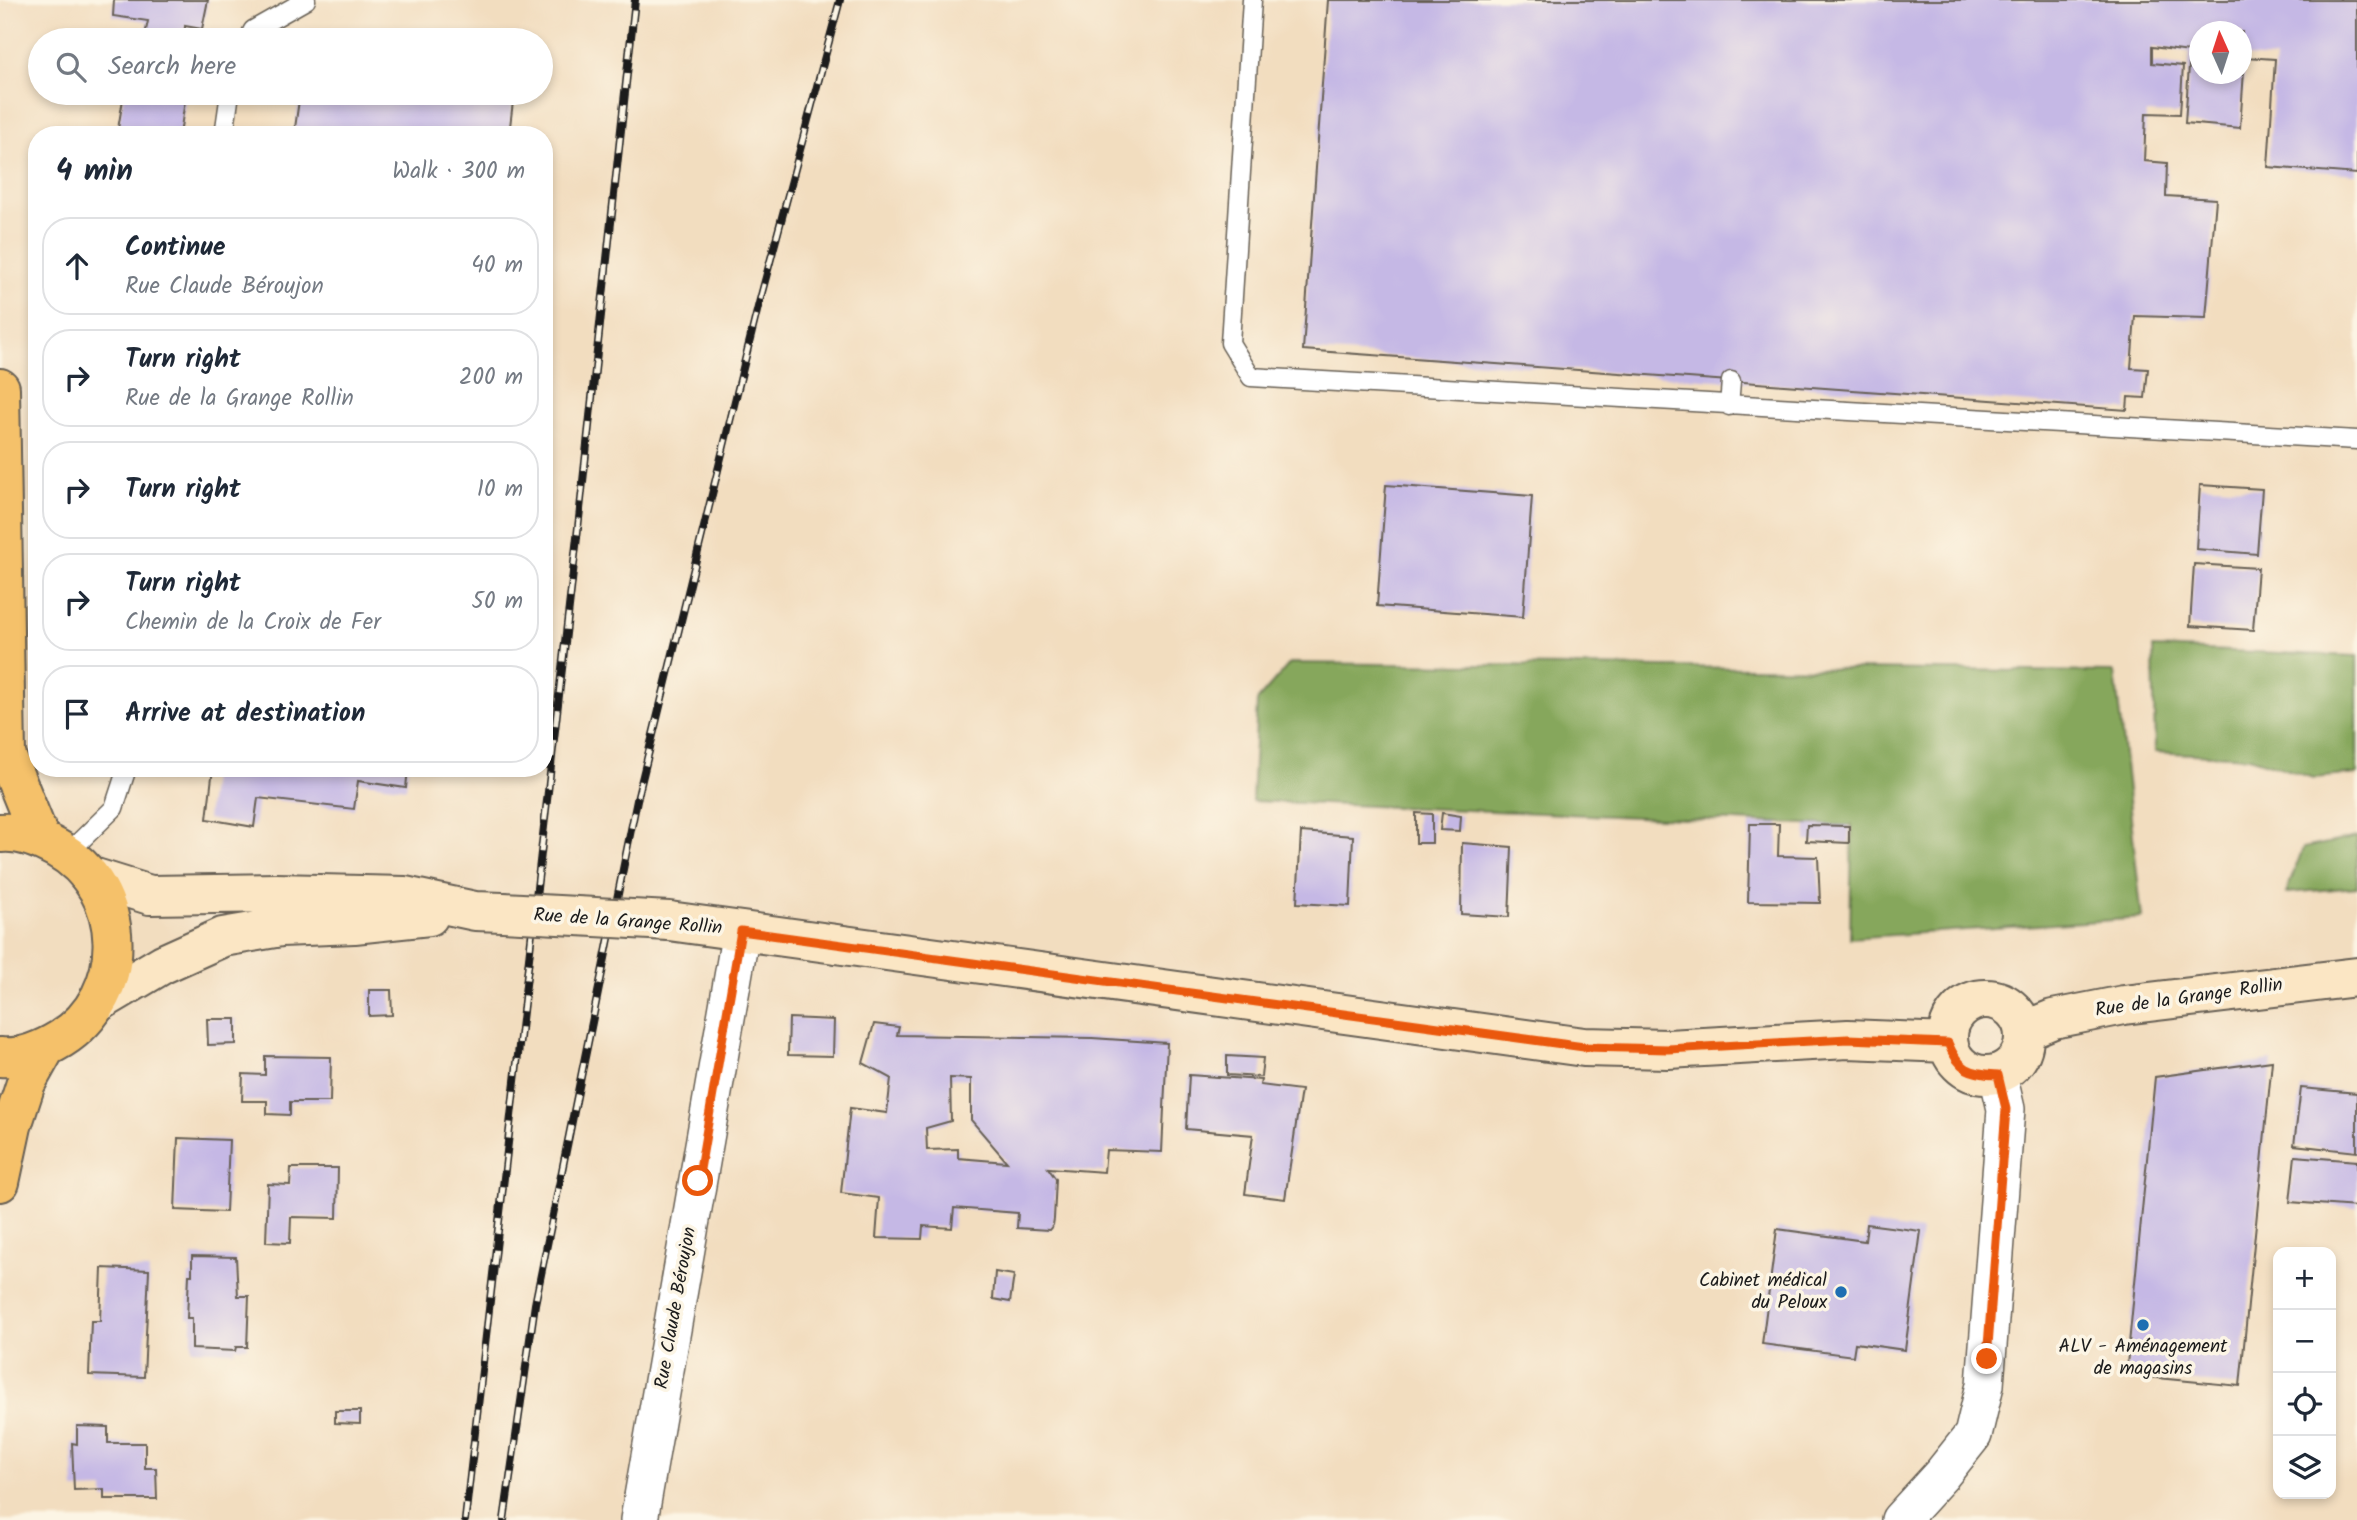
<!DOCTYPE html>
<html lang="en">
<head>
<meta charset="utf-8">
<style>
  :root { --surface:#fff; --page:#f6f6f7; --text:#1f2937; --muted:#747a83; --line:#e0e1e3 }
  body { margin:0; font-family:Kalam,sans-serif; background:var(--page); color:var(--text) }
  .controls { position:absolute; right:21px; bottom:21px; display:grid; overflow:hidden; border-radius:14px; box-shadow:0 4px 10px #0003 }
  .controls button { width:63px; height:63px; display:grid; place-items:center; padding:0; border:0; border-bottom:2px solid var(--line); background:var(--surface); color:var(--text); font:35px sans-serif }
  .compass { position:absolute; left:2189px; top:21px; width:63px; height:63px; border-radius:50%; background:var(--surface); box-shadow:0 4px 10px #0003; rotate:357deg }
  .stop { position:absolute; width:21px; height:21px; margin:-16px; border:5px solid #ea580c; border-radius:50%; background:#fff }
  .stop.end { background:#ea580c; border-color:#fff; box-shadow:0 2px 7px #0008 }
  .list { margin:0; padding:0; list-style:none }
  h2 { display:flex; justify-content:space-between; align-items:center; height:91px; margin:0; padding:0 28px; font-size:30px }
  h2 small { font-size:23px; font-weight:400; color:var(--muted) }
  .list li { display:grid; grid-template-columns:46px 1fr auto; gap:21px; align-items:center; box-sizing:border-box; height:98px; margin:0 14px 14px; padding:0 14px; border:2px solid var(--line); border-radius:28px }
  .list b { display:block; font-size:26px; white-space:nowrap }
  .list p { margin:0; font-size:23px; white-space:nowrap; color:var(--muted) }
  .list em { font-size:23px; font-style:normal; color:var(--muted) }
  .icon { flex:none; width:38px; height:38px; fill:none; stroke:currentColor; stroke-width:2; stroke-linecap:round; stroke-linejoin:round }
  .map { position:relative; flex:none; width:2357px; height:1520px; overflow:hidden }
  .search { position:absolute; background:var(--surface); box-shadow:0 4px 10px #0003; left:28px; top:28px; width:525px; height:77px; display:flex; align-items:center; gap:18px; box-sizing:border-box; padding:0 24px; border-radius:38px; color:var(--muted); font-size:26px }
  .panel { position:absolute; background:var(--surface); box-shadow:0 4px 10px #0003; left:28px; top:126px; width:525px; height:651px; border-radius:28px }
  .map>svg:first-child { display:block }
  .forest { fill:#86a75b; stroke:#51623c; stroke-width:2 }
  .building { fill:#c5b8e5; fill-rule:evenodd }
  .lines { fill:none; stroke-linecap:round; stroke-linejoin:round }
  .service-casing { stroke:#676055; stroke-width:21 }
  .minor-casing { stroke:#676055; stroke-width:40 }
  .secondary-casing { stroke:#676055; stroke-width:42 }
  .primary-casing { stroke:#676055; stroke-width:42 }
  .service { stroke:#fff; stroke-width:18 }
  .minor { stroke:#fff; stroke-width:37 }
  .secondary { stroke:#fbe6c4; stroke-width:38 }
  .primary { stroke:#f5c16b; stroke-width:38 }
  .rail-casing { stroke:#1c1c1c; stroke-width:8 }
  .rail { stroke:#fcf5e5; stroke-width:5; stroke-dasharray:16; stroke-linecap:butt }
  .secondary-bridge-casing { stroke:#676055; stroke-width:42; stroke-linecap:butt }
  .secondary-bridge { stroke:#fbe6c4; stroke-width:38 }
  .route { stroke:#ea580c; stroke-width:9 }
  .poi-dot { fill:#1f6fb2; stroke:#fcf5e5; stroke-width:2.5 }
  .labels { text-anchor:middle; dominant-baseline:central; stroke-width:7; stroke-linejoin:round; paint-order:stroke }
  .street-label { font-size:19px; fill:#1c1c1c; stroke:#fcf5e5 }
  .poi-label { font-size:19px; fill:#1c1c1c; stroke:#fcf5e5; text-anchor:end }
</style>
</head>
<body>
<div class="map">
<svg width="2357" height="1520" viewBox="0 0 2357 1520">
  <rect width="100%" height="100%" fill="#fcf5e5"/>
  <filter id="ink" filterUnits="userSpaceOnUse"><feTurbulence type="fractalNoise" baseFrequency=".0143" numOctaves="2"/><feDisplacementMap in="SourceGraphic" scale="14" xChannelSelector="R" yChannelSelector="G"/><feConvolveMatrix kernelMatrix="1 2 1 2 8 2 1 2 1" color-interpolation-filters="sRGB"/></filter>
  <filter id="wash" filterUnits="userSpaceOnUse"><feTurbulence type="fractalNoise" baseFrequency=".00686" numOctaves="4" result="noise"/><feDisplacementMap in="SourceGraphic" scale="28" xChannelSelector="R" yChannelSelector="G"/><feGaussianBlur stdDeviation="1.57" result="paint"/><feColorMatrix in="noise" values="0 0 0 0 0 0 0 0 0 0 0 0 0 0 0 0 0 1.4 0 .05"/><feComposite in="paint" operator="in"/></filter>
  <g filter="url(#wash)">
    <rect width="100%" height="100%" fill="#f2ddbf"/>
    <!-- forest -->
    <path class="forest" d="M 2153,648 L 2357,656 L 2357,774 L 2313,778 L 2249,757 L 2155,752 Z
      M 1290,663 L 2115,672 L 2142,918 L 1850,938 L 1852,826 L 1252,801 L 1257,701 Z
      M 2357,837 L 2357,887 L 2286,893 L 2303,848 Z"/>
    <g id="blocks">
      <!-- building -->
      <path class="building" d="M 114,0 L 208,0 L 202,29 L 185,26 L 184,40 L 144,40 L 148,21 L 113,16 Z
        M 1328,0 L 2357,0 L 2357,174 L 2268,167 L 2275,59 L 2245,57 L 2240,128 L 2185,123 L 2190,52 L 2152,47 L 2152,63 L 2183,66 L 2180,114 L 2146,113 L 2144,161 L 2167,163 L 2166,196 L 2216,199 L 2206,318 L 2135,316 L 2131,368 L 2148,369 L 2145,398 L 2128,397 L 2127,410 L 1303,350 ZM 2200,32 L 2242,32 L 2242,74 L 2200,74 Z
        M 124,93 L 186,93 L 180,135 L 117,135 Z
        M 300,93 L 514,93 L 509,135 L 294,135 Z
        M 1386,485 L 1532,496 L 1523,617 L 1377,606 Z
        M 2200,485 L 2262,489 L 2257,554 L 2196,549 Z
        M 2194,564 L 2258,568 L 2253,630 L 2190,626 Z
        M 213,768 L 408,768 L 406,788 L 358,781 L 354,809 L 258,798 L 254,827 L 207,819 Z
        M 1416,813 L 1432,814 L 1432,843 L 1416,843 Z
        M 1442,813 L 1461,816 L 1460,831 L 1440,830 Z
        M 1750,824 L 1779,824 L 1778,856 L 1818,857 L 1820,903 L 1748,902 Z
        M 1807,825 L 1849,826 L 1849,843 L 1806,841 Z
        M 1301,832 L 1353,836 L 1350,906 L 1297,903 Z
        M 1462,843 L 1512,847 L 1509,917 L 1461,914 Z
        M 369,990 L 391,990 L 392,1015 L 369,1016 Z
        M 789,1018 L 834,1020 L 833,1056 L 788,1055 Z
        M 207,1019 L 236,1019 L 236,1044 L 208,1045 Z
        M 874,1024 L 899,1027 L 897,1035 L 1092,1038 L 1167,1043 L 1162,1152 L 1106,1150 L 1104,1172 L 1048,1168 L 1056,1179 L 1054,1219 L 1053,1225 L 1049,1230 L 1017,1228 L 1018,1213 L 954,1208 L 952,1228 L 923,1226 L 922,1239 L 876,1238 L 879,1198 L 841,1193 L 850,1108 L 887,1113 L 891,1078 L 863,1063 ZM 950,1078 L 971,1079 L 971,1120 L 1007,1162 L 958,1158 L 958,1149 L 927,1150 L 926,1128 L 951,1121 Z
        M 265,1056 L 331,1057 L 330,1102 L 290,1102 L 290,1115 L 267,1114 L 267,1101 L 242,1101 L 243,1074 L 265,1075 Z
        M 1227,1056 L 1263,1058 L 1261,1077 L 1227,1075 Z
        M 2272,1061 L 2240,1386 L 2126,1375 L 2155,1077 Z
        M 1189,1075 L 1261,1080 L 1260,1085 L 1301,1090 L 1285,1199 L 1245,1194 L 1253,1135 L 1186,1129 Z
        M 2301,1088 L 2357,1093 L 2357,1152 L 2294,1145 Z
        M 178,1138 L 229,1140 L 226,1212 L 175,1210 Z
        M 2295,1156 L 2357,1161 L 2357,1207 L 2290,1202 Z
        M 291,1168 L 338,1168 L 337,1218 L 291,1217 L 290,1243 L 266,1242 L 268,1184 L 290,1185 Z
        M 1867,1224 L 1921,1231 L 1905,1350 L 1855,1343 L 1853,1356 L 1762,1344 L 1777,1229 L 1865,1241 Z
        M 192,1256 L 236,1257 L 238,1296 L 249,1296 L 247,1347 L 236,1347 L 235,1351 L 192,1349 L 192,1318 L 187,1318 L 189,1275 L 192,1275 Z
        M 102,1268 L 149,1270 L 144,1377 L 89,1375 L 91,1321 L 100,1321 Z
        M 995,1272 L 1014,1275 L 1010,1302 L 993,1299 Z
        M 335,1411 L 360,1411 L 360,1424 L 335,1423 Z
        M 77,1426 L 108,1427 L 108,1443 L 145,1443 L 145,1468 L 156,1468 L 157,1499 L 104,1499 L 104,1489 L 74,1490 L 72,1443 L 77,1444 Z"/>
    </g>
  </g>
  <g filter="url(#ink)">
    <use href="#blocks" fill-opacity="0" stroke="#676055" stroke-width="2"/>
    <g class="lines">
      <defs>
        <path id="service" d="M 1252,0 L 1230,343 L 1251,377 L 2357,440
          M 248,40 L 253,30 L 306,0
          M 224,135 L 230,93
          M 1729,406 L 1731,381
          M 67,854 L 114,808 L 127,768"/>
        <path id="minor" d="M 639,1520 L 741,931
          M 1900,1520 L 1942,1474 L 1973,1435 L 1985,1385 L 2006,1109 L 1998,1075"/>
        <path id="secondary" d="M 89,876 L 150,895 L 276,893 L 405,896 L 475,911 L 503,912
          M 669,921 L 1584,1047 L 1668,1049 L 1848,1039 L 1948,1043
          M1948 1037a38 38 0 1 1 76 0a38 38 0 1 1-76 0Z
          M 99,1002 L 163,964 L 223,937 L 281,927 L 354,924 L 429,916
          M 2024,1031 L 2053,1019 L 2124,1005 L 2357,977"/>
        <path id="primary" d="M 0,388 L 6,755 L 40,839
          M 0,833 C 19,831 40,839 56,848 C 130,889 131,995 61,1039 C 43,1050 21,1059 0,1057
          M 0,1182 L 12,1126 L 26,1083 L 45,1049"/>
      </defs>
      <!-- service casing -->
      <use href="#service" class="service-casing"/>
      <!-- minor casing -->
      <use href="#minor" class="minor-casing"/>
      <!-- secondary casing -->
      <use href="#secondary" class="secondary-casing"/>
      <!-- primary casing -->
      <use href="#primary" class="primary-casing"/>
      <!-- service -->
      <use href="#service" class="service"/>
      <!-- minor -->
      <use href="#minor" class="minor"/>
      <!-- secondary -->
      <use href="#secondary" class="secondary"/>
      <!-- primary -->
      <use href="#primary" class="primary"/>
      <defs>
        <path id="rail" d="M 465,1520 L 577,537 L 635,0
          M 504,1520 L 535,1304 L 637,800 L 758,307 L 840,0"/>
      </defs>
      <!-- rail casing -->
      <use href="#rail" class="rail-casing"/>
      <!-- rail -->
      <use href="#rail" class="rail"/>
      <defs>
        <path id="secondary-bridge" d="M 503,912 L 669,921"/>
      </defs>
      <!-- secondary-bridge casing -->
      <use href="#secondary-bridge" class="secondary-bridge-casing"/>
      <!-- secondary-bridge -->
      <use href="#secondary-bridge" class="secondary-bridge"/>
    </g>
  </g>
  <g class="lines" filter="url(#ink)">
    <!-- route -->
    <path class="route" d="M 698,1181 L 741,931 L 1584,1047 L 1668,1049 L 1848,1039 L 1948,1043 C 1959,1070 1970,1074 1998,1075 L 2006,1109 L 1987,1359"/>
  </g>
  <!-- markers -->
  <g class="poi-dot">
    <circle cx="1841" cy="1292" r="7"/>
    <circle cx="2143" cy="1325" r="7"/>
  </g>
  <g class="labels">
    <!-- street labels -->
    <g class="street-label">
      <text transform="translate(628 922) rotate(4)">Rue de la Grange Rollin</text>
      <text transform="translate(2189 998) rotate(-8)">Rue de la Grange Rollin</text>
      <text transform="translate(676 1308) rotate(-80)">Rue Claude Béroujon</text>
    </g>
    <!-- poi labels -->
    <g class="poi-label">
      <text x="1827" y="1281">Cabinet médical<tspan x="1827" dy="22">du Peloux</tspan></text>
      <text x="2143" y="1347" text-anchor="middle">ALV - Aménagement<tspan x="2143" dy="22">de magasins</tspan></text>
    </g>
  </g>
</svg>
<div class="controls">
<button>+</button>
<button>−</button>
<button><svg class="icon" aria-label="locate" viewBox="0 0 24 24"><circle cx="12" cy="12" r="6"/><path d="M12 2v4M12 18v4M2 12h4M18 12h4"/></svg></button>
<button><svg class="icon" aria-label="layers" viewBox="0 0 24 24"><path d="M12 4l9 5-9 5-9-5zM3 14l9 5 9-5"/></svg></button>
</div>
<svg class="compass" viewBox="-18 -18 36 36"><path d="M0-13l5 13h-10z" fill="#e53935"/><path d="M0 13l5-13h-10z" fill="#747a83"/></svg>
<div class="stop" style="left:698px;top:1181px"></div>
<div class="stop end" style="left:1987px;top:1359px"></div>
<div class="search"><svg class="icon" aria-label="search" viewBox="0 0 24 24"><circle cx="10" cy="10" r="6"/><path d="M15 15l6 6"/></svg>Search here</div>
<section class="panel">
<h2>4 min<small>Walk · 300 m</small></h2>
<ul class="list">
<li><svg class="icon" aria-label="ahead" viewBox="0 0 24 24"><path d="M12 20V5M6 11l6-6 6 6"/></svg><div><b>Continue</b><p>Rue Claude Béroujon</p></div><em>40 m</em></li>
<li><svg class="icon" aria-label="right" viewBox="0 0 24 24"><path d="M7 20v-9h11M14 6l5 5-5 5"/></svg><div><b>Turn right</b><p>Rue de la Grange Rollin</p></div><em>200 m</em></li>
<li><svg class="icon" aria-label="right" viewBox="0 0 24 24"><path d="M7 20v-9h11M14 6l5 5-5 5"/></svg><div><b>Turn right</b></div><em>10 m</em></li>
<li><svg class="icon" aria-label="right" viewBox="0 0 24 24"><path d="M7 20v-9h11M14 6l5 5-5 5"/></svg><div><b>Turn right</b><p>Chemin de la Croix de Fer</p></div><em>50 m</em></li>
<li><svg class="icon" aria-label="arrive" viewBox="0 0 24 24"><path d="M6 21V4h12l-3 4 3 4H6"/></svg><div><b>Arrive at destination</b></div></li>
</ul>
</section>
</div>
</body>
</html>
